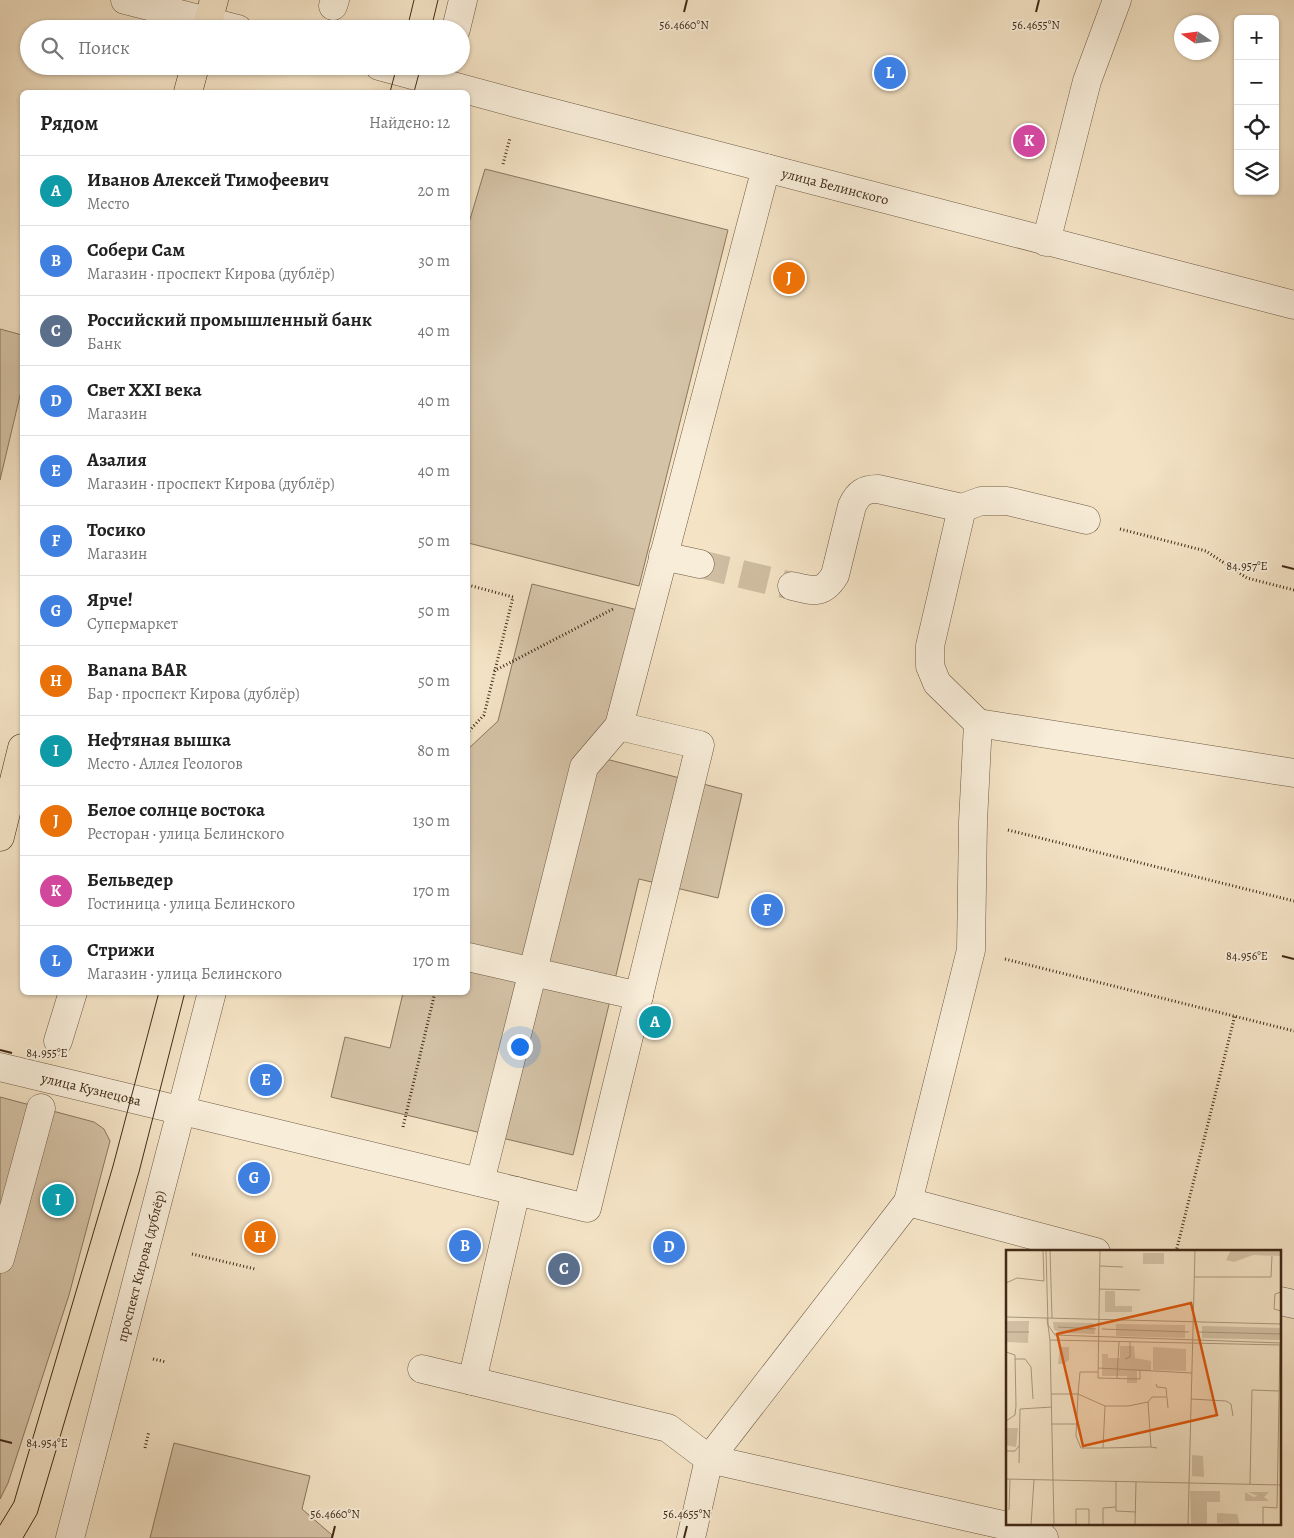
<!DOCTYPE html>
<html lang="ru">
<head>
<meta charset="utf-8">
<style>
  :root { --surface:#fff; --page:#f6f6f6; --text:#222; --muted:#767676; --line:#e0e0e0; --accent:#8f2418 }
  body { margin:0; font-family:Alegreya,serif; background:var(--page); color:var(--text) }
  .controls { position:absolute; right:15px; top:15px; display:grid; overflow:hidden; border-radius:8px; box-shadow:0 1px 4px #0004 }
  .controls button { width:45px; height:45px; display:grid; place-items:center; padding:0; border:0; border-bottom:1px solid var(--line); background:var(--surface); color:var(--text); font:25px sans-serif }
  .compass { position:absolute; left:1174px; top:15px; width:45px; height:45px; border-radius:50%; background:var(--surface); box-shadow:0 1px 4px #0004; rotate:283deg }
  .you { position:absolute; left:519px; top:1046px; width:18px; height:18px; margin:-12px; border:4px solid #fff; border-radius:50%; background:#1a73e8; box-shadow:0 0 0 8px #1a73e833 }
  .badge { display:grid; place-items:center; width:32px; height:32px; border-radius:50%; background:var(--accent); color:#fff; font-size:16px; font-weight:700 }
  .pin { position:absolute; translate:-50% -50%; border:2px solid #fff; box-shadow:0 1px 5px #0006 }
  .list { margin:0; padding:0; list-style:none }
  h2 { display:flex; justify-content:space-between; align-items:center; height:65px; margin:0; padding:0 20px; font-size:21px }
  h2 small { font-size:16px; font-weight:400; color:var(--muted) }
  .list li { display:grid; grid-template-columns:32px 1fr auto; gap:15px; align-items:center; box-sizing:border-box; height:70px; padding:0 20px; border-top:1px solid var(--line) }
  .list b { display:block; font-size:19px; white-space:nowrap }
  .list p { margin:0; font-size:16px; white-space:nowrap; color:var(--muted) }
  .list em { font-size:16px; font-style:normal; color:var(--muted) }
  .icon { flex:none; width:28px; height:28px; fill:none; stroke:currentColor; stroke-width:2; stroke-linecap:round; stroke-linejoin:round }
  .map { position:relative; flex:none; width:1294px; height:1538px; overflow:hidden }
  .search { position:absolute; background:var(--surface); box-shadow:0 1px 4px #0004; left:20px; top:20px; width:450px; height:55px; display:flex; align-items:center; gap:12px; box-sizing:border-box; padding:0 18px; border-radius:28px; color:var(--muted); font-size:19px }
  .panel { position:absolute; background:var(--surface); box-shadow:0 1px 4px #0004; left:20px; top:90px; width:450px; height:905px; border-radius:8px }
  .map>svg:first-child { display:block }
  .green { fill:#d5c3a7; stroke:#8a765e }
  .lines { fill:none; stroke-linecap:round; stroke-linejoin:round }
  .minor-tunnel { stroke:#d0bea2; stroke-width:28; stroke-dasharray:28 14; stroke-linecap:butt }
  .minor-casing { stroke:#6d5842; stroke-width:29 }
  .major-casing { stroke:#402916; stroke-width:29 }
  .path { stroke:#402916; stroke-width:3; stroke-dasharray:1 2.5; stroke-linecap:butt }
  .minor { stroke:#f8edd9; stroke-width:28 }
  .major { stroke:#f4e3c5; stroke-width:28 }
  .tram { stroke:#402916; stroke-width:1 }
  .ticks { fill:none; stroke:#402916; stroke-width:2 }
  .labels { text-anchor:middle; dominant-baseline:central; stroke-width:4; stroke-linejoin:round; paint-order:stroke }
  .street-label { font-size:14px; fill:#402916; stroke:#f8edd9 }
  .inset-road { fill:none; stroke:#ac997f; stroke-width:1 }
  .view { fill:#e0570c; fill-opacity:0.15; stroke:#e0570c; stroke-width:2.5 }
  .inset-edge { fill:none; stroke:#402916; stroke-width:2.5 }
  .ticks-label { font-size:12px; text-anchor:middle; fill:#402916; stroke:#f8edd9; stroke-width:4; stroke-linejoin:round; paint-order:stroke }
</style>
</head>
<body>
<div class="map">
<svg width="1294" height="1538" viewBox="0 0 1294 1538">
  <rect width="100%" height="100%" fill="#f4e3c5"/>
  <filter id="stains"><feTurbulence type="fractalNoise" baseFrequency=".004" numOctaves="4"/><feColorMatrix values="0 0 0 0 .2 0 0 0 0 .09 0 0 0 0 .02 0 0 0 .5 -.17"/></filter>
  <radialGradient id="worn" r=".72"><stop offset=".6" stop-color="#630" stop-opacity="0"/><stop offset="1" stop-color="#630" stop-opacity=".3"/></radialGradient>
  <!-- green -->
  <path class="green" d="M 485,169 L 728,230 L 639,586 L 468,543 L 468,226 Z
    M 0,329 L 22,335 L 22,387 L 0,480 Z
    M 532,584 L 638,610 L 602,758 L 742,794 L 718,898 L 639,879 L 573,1155 L 331,1097 L 345,1037 L 390,1048 L 403,993 L 468,992 L 468,749 L 498,721 Z
    M 0,1097 L 94,1122 L 104,1129 L 110,1141 L 69,1295 L 8,1483 L 0,1499 Z
    M 174,1443 L 310,1476 L 302,1509 L 332,1535 L 331,1538 L 150,1538 Z"/>
  <g class="lines">
    <!-- minor-tunnel -->
    <path class="minor-tunnel" d="M 700,564 L 792,586"/>
    <defs>
      <g id="minor">
        <path d="M 125,0 L 238,29"/>
        <path d="M 333,6 L 335,0"/>
        <path d="M 456,29 L 463,0"/>
        <path id="s1" d="M 379,66 L 519,104 L 1294,305"/>
        <path d="M 1046,242 L 1087,81 L 1117,0"/>
        <path d="M 663,556 L 700,564"/>
        <path d="M 792,586 C 813,591 823,595 835,575 L 852,506 C 858,493 864,489 878,489 L 962,508 L 981,501 L 1007,501 L 1086,520"/>
        <path d="M 978,723 L 1294,773"/>
        <path d="M 468,957 L 639,996"/>
        <path d="M 58,1041 L 73,992"/>
        <path id="s2" d="M 0,1067 L 587,1208 L 700,745 L 619,726"/>
        <path d="M 480,1182 L 584,767 L 619,726 L 766,168"/>
        <path d="M 516,1191 L 472,1381 L 668,1428 L 709,1459 L 691,1538"/>
        <path d="M 908,1202 L 971,950 L 973,822 L 978,723 L 937,683 L 930,666 L 930,646 L 962,508"/>
        <path d="M 0,1259 L 41,1108"/>
        <path d="M 1280,1301 L 1294,1304"/>
        <path d="M 422,1369 L 472,1381"/>
        <path id="s3" d="M 70,1538 L 212,992"/>
        <path d="M 1044,1538 L 1039,1533 L 709,1459 L 908,1202 L 1096,1252"/>
      </g>
      <path id="major" d="M 206,29 L 214,0
        M 188,92 L 195,66
        M 0,837 L 22,748"/>
    </defs>
    <!-- minor casing -->
    <use href="#minor" class="minor-casing"/>
    <!-- major casing -->
    <use href="#major" class="major-casing"/>
    <!-- path -->
    <path class="path" d="M 503,164 L 510,138
      M 1120,529 L 1206,551 L 1247,578 L 1294,590
      M 468,585 L 513,597 L 484,715 L 468,732
      M 494,671 L 613,609
      M 1008,830 L 1294,901
      M 1005,959 L 1294,1031
      M 403,1127 L 435,992
      M 1176,1252 L 1235,1015
      M 192,1254 L 255,1269
      M 153,1359 L 166,1362
      M 145,1448 L 149,1431"/>
    <!-- minor -->
    <use href="#minor" class="minor"/>
    <!-- major -->
    <use href="#major" class="major"/>
    <!-- tram -->
    <path class="tram" d="M 407,29 L 414,0
      M 431,29 L 438,0
      M 390,92 L 397,66
      M 414,92 L 421,66
      M 0,1525 L 14,1502 L 113,1166 L 159,992
      M 23,1538 L 37,1514 L 139,1172 L 185,992"/>
  </g>
  <!-- ticks -->
  <path class="ticks" d="M 684,12 L 687,0M 1036,12 L 1039,0M 1282,566 L 1294,569M 1282,956 L 1294,959M 0,1050 L 12,1053M 0,1440 L 12,1443M 332,1538 L 335,1526M 684,1538 L 687,1526"/>
  <g class="labels">
    <!-- street labels -->
    <g class="street-label">
      <text stroke="none"><textPath href="#s1" startOffset="472">улица Белинского</textPath></text>
      <text stroke="none"><textPath href="#s2" startOffset="94">улица Кузнецова</textPath></text>
      <text stroke="none"><textPath href="#s3" startOffset="281">проспект Кирова (дублёр)</textPath></text>
    </g>
  </g>
  <!-- overview -->
  <g transform="translate(1006 1250)">
    <rect width="275" height="275" fill="#f4e3c5"/>
    <path d="M 225,0 L 275,0 L 275,6 L 247,5 L 228,12 L 220,10 ZM 137,3 L 158,3 L 158,14 L 137,14 ZM 99,41 L 109,41 L 109,56 L 126,56 L 126,62 L 99,62 ZM 0,71 L 23,71 L 22,93 L 0,92 ZM 47,72 L 87,73 L 89,84 L 56,83 L 48,80 ZM 110,74 L 179,75 L 179,88 L 110,86 ZM 196,76 L 275,78 L 275,90 L 196,88 ZM 114,96 L 128,96 L 129,108 L 145,111 L 145,121 L 131,121 L 131,133 L 121,133 L 121,126 L 96,126 L 96,104 L 102,104 L 102,108 L 114,108 ZM 54,97 L 63,97 L 63,110 L 57,114 L 52,114 ZM 147,97 L 180,99 L 180,121 L 147,120 ZM 0,178 L 12,178 L 10,197 L 0,195 ZM 186,205 L 197,206 L 198,227 L 186,226 ZM 184,241 L 214,241 L 214,252 L 201,252 L 201,275 L 185,275 ZM 239,242 L 247,247 L 252,246 L 242,242 L 263,242 L 258,247 L 263,251 L 239,251 ZM 211,263 L 231,264 L 234,275 L 211,273 Z" fill="#d5c3a7"/>
    <path class="inset-road" d="M 40,0 L 42,75 L 49,85 L 275,93M 44,0 L 46,68M 94,0 L 92,128 L 134,129 L 134,121M 94,16 L 117,17M 188,27 L 265,27 L 266,6M 0,33 L 11,28 L 38,31 L 37,0M 93,39 L 134,40M 275,42 L 269,44 L 268,59 L 275,61M 0,67 L 275,74M 41,68 L 44,90 L 48,275M 52,77 L 90,79M 96,79 L 183,82M 0,82 L 23,82M 191,82 L 275,84M 44,90 L 275,95M 0,102 L 9,105 L 10,156 L 9,165 L 0,171M 9,109 L 19,109 L 25,117 L 27,149M 119,109 L 124,107 L 124,92M 92,118 L 186,123M 111,128 L 113,92M 150,134 L 151,137 L 160,138 L 162,158M 45,144 L 72,144 L 74,122 L 92,122M 185,149 L 220,151 L 225,154 L 227,166M 142,152 L 145,197M 99,156 L 122,156 L 142,152 L 146,147 L 160,147M 46,174 L 73,174M 97,198 L 99,156 L 72,144 L 70,186 L 75,198 L 97,198 L 145,197 L 151,198M 0,201 L 9,201 L 13,196M 13,213 L 14,159 L 46,157M 0,229 L 275,235M 110,231 L 110,261 L 130,262M 244,234 L 246,140 L 273,141M 3,260 L 4,229M 25,275 L 28,230M 70,275 L 70,259 L 83,259 L 83,275M 97,275 L 97,258 L 110,257M 129,275 L 130,232M 182,275 L 189,0M 257,275 L 257,257 L 271,258 L 274,95"/>
    <path class="view" d="M 185,53 L 211,165 L 77,196 L 51,84 Z"/>
    <rect width="275" height="275" class="inset-edge"/>
  </g>
  <g class="ticks-label">
    <text x="684" y="29">56.4660°N</text>
    <text x="1036" y="29">56.4655°N</text>
    <text x="1247" y="570">84.957°E</text>
    <text x="1247" y="960">84.956°E</text>
    <text x="47" y="1057">84.955°E</text>
    <text x="47" y="1447">84.954°E</text>
    <text x="335" y="1518">56.4660°N</text>
    <text x="687" y="1518">56.4655°N</text>
  </g>
  <rect width="100%" height="100%" filter="url(#stains)"/>
  <rect width="100%" height="100%" fill="url(#worn)"/>
</svg>
<div class="controls">
<button>+</button>
<button>−</button>
<button><svg class="icon" aria-label="locate" viewBox="0 0 24 24"><circle cx="12" cy="12" r="6"/><path d="M12 2v4M12 18v4M2 12h4M18 12h4"/></svg></button>
<button><svg class="icon" aria-label="layers" viewBox="0 0 24 24"><path d="M12 4l9 5-9 5-9-5zM3 14l9 5 9-5"/></svg></button>
</div>
<svg class="compass" viewBox="-18 -18 36 36"><path d="M0-13l5 13h-10z" fill="#e53935"/><path d="M0 13l5-13h-10z" fill="#767676"/></svg>
<div class="you"></div>
<div class="pin badge" style="left:655px;top:1022px;background:#0f9aa8">A</div>
<div class="pin badge" style="left:465px;top:1246px;background:#3f7fe0">B</div>
<div class="pin badge" style="left:564px;top:1269px;background:#5c6f8a">C</div>
<div class="pin badge" style="left:669px;top:1247px;background:#3f7fe0">D</div>
<div class="pin badge" style="left:266px;top:1080px;background:#3f7fe0">E</div>
<div class="pin badge" style="left:767px;top:910px;background:#3f7fe0">F</div>
<div class="pin badge" style="left:254px;top:1178px;background:#3f7fe0">G</div>
<div class="pin badge" style="left:260px;top:1237px;background:#e8710a">H</div>
<div class="pin badge" style="left:58px;top:1200px;background:#0f9aa8">I</div>
<div class="pin badge" style="left:789px;top:278px;background:#e8710a">J</div>
<div class="pin badge" style="left:1029px;top:141px;background:#d1479c">K</div>
<div class="pin badge" style="left:890px;top:73px;background:#3f7fe0">L</div>
<div class="search"><svg class="icon" aria-label="search" viewBox="0 0 24 24"><circle cx="10" cy="10" r="6"/><path d="M15 15l6 6"/></svg>Поиск</div>
<section class="panel">
<h2>Рядом<small>Найдено: 12</small></h2>
<ul class="list">
<li><span class="badge" style="background:#0f9aa8">A</span><div><b>Иванов Алексей Тимофеевич</b><p>Место</p></div><em>20 m</em></li>
<li><span class="badge" style="background:#3f7fe0">B</span><div><b>Собери Сам</b><p>Магазин · проспект Кирова (дублёр)</p></div><em>30 m</em></li>
<li><span class="badge" style="background:#5c6f8a">C</span><div><b>Российский промышленный банк</b><p>Банк</p></div><em>40 m</em></li>
<li><span class="badge" style="background:#3f7fe0">D</span><div><b>Свет XXI века</b><p>Магазин</p></div><em>40 m</em></li>
<li><span class="badge" style="background:#3f7fe0">E</span><div><b>Азалия</b><p>Магазин · проспект Кирова (дублёр)</p></div><em>40 m</em></li>
<li><span class="badge" style="background:#3f7fe0">F</span><div><b>Тосико</b><p>Магазин</p></div><em>50 m</em></li>
<li><span class="badge" style="background:#3f7fe0">G</span><div><b>Ярче!</b><p>Супермаркет</p></div><em>50 m</em></li>
<li><span class="badge" style="background:#e8710a">H</span><div><b>Banana BAR</b><p>Бар · проспект Кирова (дублёр)</p></div><em>50 m</em></li>
<li><span class="badge" style="background:#0f9aa8">I</span><div><b>Нефтяная вышка</b><p>Место · Аллея Геологов</p></div><em>80 m</em></li>
<li><span class="badge" style="background:#e8710a">J</span><div><b>Белое солнце востока</b><p>Ресторан · улица Белинского</p></div><em>130 m</em></li>
<li><span class="badge" style="background:#d1479c">K</span><div><b>Бельведер</b><p>Гостиница · улица Белинского</p></div><em>170 m</em></li>
<li><span class="badge" style="background:#3f7fe0">L</span><div><b>Стрижи</b><p>Магазин · улица Белинского</p></div><em>170 m</em></li>
</ul>
</section>
</div>
</body>
</html>
